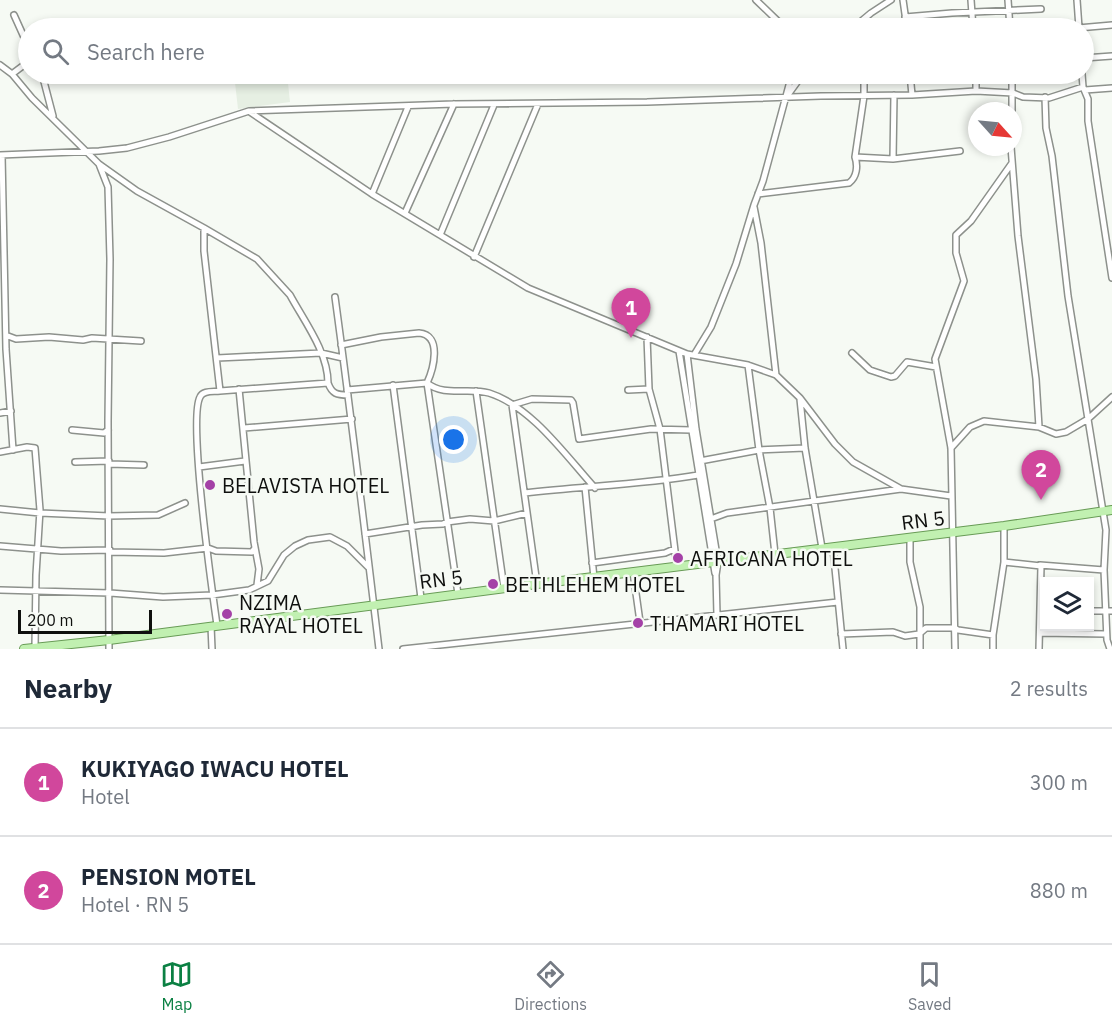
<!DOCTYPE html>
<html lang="en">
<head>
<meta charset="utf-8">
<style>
  :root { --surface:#fff; --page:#f6f6f7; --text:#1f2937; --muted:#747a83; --line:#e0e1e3; --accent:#0b8043 }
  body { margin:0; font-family:"IBM Plex Sans",sans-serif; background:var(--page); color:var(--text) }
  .controls { position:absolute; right:18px; bottom:18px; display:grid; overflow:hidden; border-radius:0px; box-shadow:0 3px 9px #0003 }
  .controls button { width:54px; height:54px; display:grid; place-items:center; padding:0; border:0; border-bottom:2px solid var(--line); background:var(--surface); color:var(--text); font:30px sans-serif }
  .compass { position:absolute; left:968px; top:102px; width:54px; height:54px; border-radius:50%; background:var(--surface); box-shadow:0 3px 9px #0003; rotate:117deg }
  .scale { position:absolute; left:18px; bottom:15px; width:134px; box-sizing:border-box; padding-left:6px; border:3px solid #0f100e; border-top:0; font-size:16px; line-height:21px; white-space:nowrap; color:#0f100e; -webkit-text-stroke:4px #f6faf4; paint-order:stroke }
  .you { position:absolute; left:454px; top:440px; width:21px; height:21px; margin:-15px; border:4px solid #fff; border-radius:50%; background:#1a73e8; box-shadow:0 0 0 9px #1a73e833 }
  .badge { display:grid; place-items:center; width:39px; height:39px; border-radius:50%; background:var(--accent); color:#fff; font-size:20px; font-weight:700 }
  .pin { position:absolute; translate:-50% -50px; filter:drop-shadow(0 2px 3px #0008) }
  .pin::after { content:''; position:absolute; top:32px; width:21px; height:18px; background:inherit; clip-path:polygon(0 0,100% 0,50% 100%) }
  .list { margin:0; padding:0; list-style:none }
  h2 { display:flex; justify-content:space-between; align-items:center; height:78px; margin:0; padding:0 24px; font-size:26px }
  h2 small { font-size:20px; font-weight:400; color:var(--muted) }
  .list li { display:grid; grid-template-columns:39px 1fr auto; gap:18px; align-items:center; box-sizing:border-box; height:108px; padding:0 24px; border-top:2px solid var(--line) }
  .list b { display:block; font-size:22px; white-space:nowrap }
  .list p { margin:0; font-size:20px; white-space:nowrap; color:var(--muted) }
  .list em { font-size:20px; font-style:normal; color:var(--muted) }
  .icon { flex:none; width:33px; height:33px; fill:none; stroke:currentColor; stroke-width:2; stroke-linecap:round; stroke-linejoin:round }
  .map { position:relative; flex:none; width:1112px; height:649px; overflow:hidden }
  .search { position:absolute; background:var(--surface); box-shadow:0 3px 9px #0003; left:18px; right:18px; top:18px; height:66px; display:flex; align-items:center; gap:15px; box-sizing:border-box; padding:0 21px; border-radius:33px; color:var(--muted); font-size:22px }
  .sheet { height:294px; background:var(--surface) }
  nav { display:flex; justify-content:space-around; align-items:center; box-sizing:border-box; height:84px; border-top:2px solid var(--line); background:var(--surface); font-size:16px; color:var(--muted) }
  nav a { display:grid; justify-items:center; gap:3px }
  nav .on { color:var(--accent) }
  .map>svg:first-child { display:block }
  .built { fill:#e6efe3 }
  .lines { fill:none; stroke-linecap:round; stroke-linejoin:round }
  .street-casing { stroke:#8d918c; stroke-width:8 }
  .primary-casing { stroke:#689b56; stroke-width:10 }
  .street { stroke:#fff; stroke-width:5 }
  .primary { stroke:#c1f0b1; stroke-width:8 }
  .poi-dot { fill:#a441a7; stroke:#f6faf4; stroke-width:2 }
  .labels { text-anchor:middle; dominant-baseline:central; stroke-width:5; stroke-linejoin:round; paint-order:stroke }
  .poi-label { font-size:20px; fill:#0f100e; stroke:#f6faf4; text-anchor:start }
  .street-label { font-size:20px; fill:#0f100e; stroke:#f6faf4 }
</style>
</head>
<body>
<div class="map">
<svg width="1112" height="649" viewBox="0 0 1112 649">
  <rect width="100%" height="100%" fill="#f6faf4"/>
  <!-- built -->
  <path class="built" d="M 234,74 L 287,74 L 290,102 L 238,109 Z"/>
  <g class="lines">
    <defs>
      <path id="street" d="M 756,0 L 785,28
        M 903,0 L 907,28
        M 971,0 L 973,28
        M 1008,0 L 1010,28
        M 1077,0 L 1079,28
        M 14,15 L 28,46
        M 905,17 L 952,13 L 1041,9
        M 853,28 L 871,13 L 891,0
        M 1078,28 L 1112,25
        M 1084,58 L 1112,56
        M 0,65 L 12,74 L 32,98 L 99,164 L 108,187 L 110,259 L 108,421 L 109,649
        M 12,74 L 28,62
        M 42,74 L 53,116
        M 910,74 L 912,95
        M 976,74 L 976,91
        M 1012,74 L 1012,111
        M 1082,74 L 1083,87 L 1088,99 L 1088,121 L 1112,278
        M 1085,90 L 1112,88
        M 790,92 L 803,74
        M 1045,97 L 1046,128 L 1052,156 L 1068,296 L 1106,530 L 1104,570 L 1107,640 L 1110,649
        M 250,112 L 372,194 L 528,288 L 687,354 L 748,365 L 776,375 L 800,398 L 835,444 L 853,462 L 901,489 L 951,496
        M 1011,147 L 1018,236 L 1036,379 L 1039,427
        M 0,155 L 99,151 L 127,148 L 169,137 L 249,111 L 454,104 L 647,102 L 821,96 L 912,95 L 976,91 L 1013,93 L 1023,97 L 1049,98 L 1083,87
        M 2,155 L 6,349 L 13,450
        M 855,157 L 893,159 L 960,151
        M 893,159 L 894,95
        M 99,164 L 137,191 L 204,228 L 204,251 L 220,391
        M 372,194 L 408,107
        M 758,194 L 849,183 C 857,177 858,166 855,157 L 864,96 L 864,74
        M 754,207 L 761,243 L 776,375
        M 405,213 L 454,104
        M 204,228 L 257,259 L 290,295 C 304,321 328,352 328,383
        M 440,235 L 494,105
        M 474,257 L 538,104
        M 335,297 C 351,414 365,532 379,649
        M 8,336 L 16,339 L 49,337 L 83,340 L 92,338 L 141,341
        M 647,337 L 649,389 L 660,429 L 677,567
        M 341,345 L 381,337 L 419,333 C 443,335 433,370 427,383 L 458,594
        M 679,351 L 715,573
        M 852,353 L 870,370 L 891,377 L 895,376 L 907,362 L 936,367
        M 687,354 L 696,429 L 718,562 L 716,575 L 717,615
        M 694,355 L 711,327 L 736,264 L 754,205 L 763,181 L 792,74
        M 217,358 L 321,353 L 343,358
        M 748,365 L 759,450 L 770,508 L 775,554
        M 393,385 L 421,598
        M 239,389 L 254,542 L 259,569 L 257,585
        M 347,390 L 427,383 C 444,397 469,387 489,393 C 531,406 566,456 595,488
        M 628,390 L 649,389
        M 476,391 L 504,588
        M 800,399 L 805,448 L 822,548
        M 0,413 L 11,411
        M 244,428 L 352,419
        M 72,430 L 104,433 L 108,430
        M 951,448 L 970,427 L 984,421 L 1039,427 L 1056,434 L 1066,432 L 1088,419 L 1112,397
        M 0,452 L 27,447 L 35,448 L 40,510 L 36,575 L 35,647
        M 700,461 L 759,450 L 805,448
        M 75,462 L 109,461
        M 109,464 L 144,465
        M 199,467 L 245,461
        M 585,487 L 594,578
        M 525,493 C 583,486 640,485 698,475
        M 0,509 L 40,513 L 109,516 L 158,515 L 185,503
        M 708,520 L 727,513 L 901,489
        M 365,534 L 422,525 L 443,524 L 447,522 L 470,519 L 494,521 L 527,513
        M 910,538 L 910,562 L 920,607 L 920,649
        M 0,546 L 61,551 L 110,550
        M 833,548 L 843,649
        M 110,552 L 164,553 L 208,548 L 216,551 L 252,552 L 255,548
        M 1004,562 L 1041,566 L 1039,649
        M 592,563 L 665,553 L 674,549
        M 1040,565 L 1104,570
        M 633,572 L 640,622
        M 537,584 L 512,405 L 532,399 L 571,400 L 573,403 L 579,439 L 651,429 L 691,430
        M 0,590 L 110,593 L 163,597 L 212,595 L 249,590 L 268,581 L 284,555 L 295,546 L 308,540 L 330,537 L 347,546 L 368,567
        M 1090,611 L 1112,611
        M 217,625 C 212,590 188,420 200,397 C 203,390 213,392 220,391 L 328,383 C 332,394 337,395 348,395
        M 211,626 L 212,649
        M 1040,633 L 1106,634
        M 841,634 L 893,632 L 905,636 L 919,634 L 926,628 L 955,628 L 958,630 L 993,635
        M 403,649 L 838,602
        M 955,649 L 951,448 L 935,359 L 964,281 L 956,253 L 956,235 L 971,221 L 1012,163
        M 993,649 L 993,635 L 1004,562 L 1004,526"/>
      <path id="primary" d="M 24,649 L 109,640 L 537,584 L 1004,526 L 1112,510"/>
    </defs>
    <!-- street casing -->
    <use href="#street" class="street-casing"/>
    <!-- primary casing -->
    <use href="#primary" class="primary-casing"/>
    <!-- street -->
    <use href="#street" class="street"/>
    <!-- primary -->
    <use href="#primary" class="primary"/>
  </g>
  <!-- markers -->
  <g class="poi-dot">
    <circle cx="210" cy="485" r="6"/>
    <circle cx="678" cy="558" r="6"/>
    <circle cx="493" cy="584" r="6"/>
    <circle cx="227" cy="614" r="6"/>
    <circle cx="638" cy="623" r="6"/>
  </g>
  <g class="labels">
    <!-- poi labels -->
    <g class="poi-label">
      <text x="222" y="485">BELAVISTA HOTEL</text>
      <text x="690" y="558">AFRICANA HOTEL</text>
      <text x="505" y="584">BETHLEHEM HOTEL</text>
      <text x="239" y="602">NZIMA<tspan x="239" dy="23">RAYAL HOTEL</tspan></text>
      <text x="650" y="623">THAMARI HOTEL</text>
    </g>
    <!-- street labels -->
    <g class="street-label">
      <text transform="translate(923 520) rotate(-7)">RN 5</text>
      <text transform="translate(441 579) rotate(-7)">RN 5</text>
    </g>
  </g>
</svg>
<div class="controls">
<button><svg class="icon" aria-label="layers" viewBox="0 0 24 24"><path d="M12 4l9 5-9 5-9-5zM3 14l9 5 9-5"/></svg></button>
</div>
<svg class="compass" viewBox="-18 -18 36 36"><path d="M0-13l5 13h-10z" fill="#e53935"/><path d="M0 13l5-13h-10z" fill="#747a83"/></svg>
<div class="scale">200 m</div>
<div class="you"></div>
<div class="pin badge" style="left:631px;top:338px;background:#d1479c">1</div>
<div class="pin badge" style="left:1041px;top:500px;background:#d1479c">2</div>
<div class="search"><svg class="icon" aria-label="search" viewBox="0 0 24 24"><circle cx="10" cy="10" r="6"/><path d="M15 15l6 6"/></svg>Search here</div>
</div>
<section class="sheet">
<h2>Nearby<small>2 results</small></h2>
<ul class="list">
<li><span class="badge" style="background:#d1479c">1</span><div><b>KUKIYAGO IWACU HOTEL</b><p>Hotel</p></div><em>300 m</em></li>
<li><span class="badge" style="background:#d1479c">2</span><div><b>PENSION MOTEL</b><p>Hotel · RN 5</p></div><em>880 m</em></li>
</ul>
</section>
<nav>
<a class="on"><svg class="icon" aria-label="map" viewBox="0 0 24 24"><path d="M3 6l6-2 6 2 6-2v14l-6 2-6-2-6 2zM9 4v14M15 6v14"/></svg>Map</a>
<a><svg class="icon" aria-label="directions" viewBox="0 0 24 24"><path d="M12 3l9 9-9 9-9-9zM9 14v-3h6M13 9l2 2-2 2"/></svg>Directions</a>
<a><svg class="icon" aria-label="saved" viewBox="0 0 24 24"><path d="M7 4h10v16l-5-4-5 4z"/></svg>Saved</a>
</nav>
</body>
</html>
